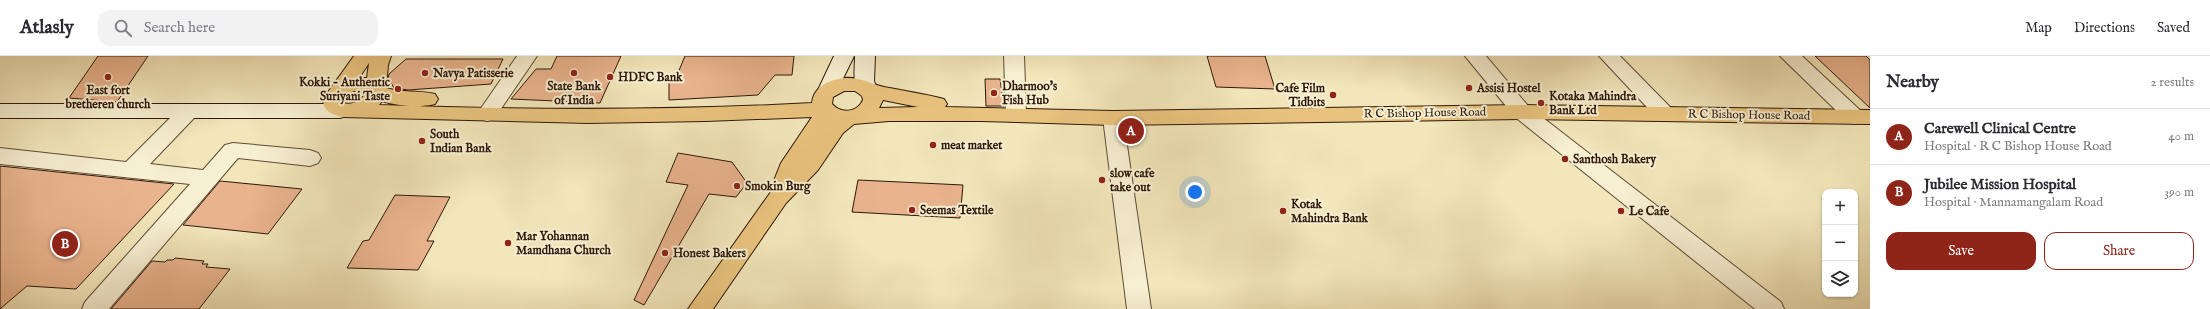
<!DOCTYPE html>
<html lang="en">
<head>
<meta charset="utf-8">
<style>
  :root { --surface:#fff; --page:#f2f2f3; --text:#2b2b33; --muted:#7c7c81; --line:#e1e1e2; --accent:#8f2418 }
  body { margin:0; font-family:"IM FELL English",serif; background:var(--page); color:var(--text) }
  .controls { position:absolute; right:12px; bottom:12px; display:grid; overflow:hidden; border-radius:8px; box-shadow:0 1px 3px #0004 }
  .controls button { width:36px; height:36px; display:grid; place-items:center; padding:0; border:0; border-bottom:1px solid var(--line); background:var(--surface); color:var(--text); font:20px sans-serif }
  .you { position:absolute; left:1195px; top:136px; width:14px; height:14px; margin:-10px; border:3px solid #fff; border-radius:50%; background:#1a73e8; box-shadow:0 0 0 6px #1a73e833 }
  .badge { display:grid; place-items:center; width:26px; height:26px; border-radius:50%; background:var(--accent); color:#fff; font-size:13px; font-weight:700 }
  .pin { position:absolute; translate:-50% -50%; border:2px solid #fff; box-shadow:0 1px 4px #0006 }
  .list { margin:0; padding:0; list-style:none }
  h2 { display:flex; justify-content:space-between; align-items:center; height:52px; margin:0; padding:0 16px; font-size:17px }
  h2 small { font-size:13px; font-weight:400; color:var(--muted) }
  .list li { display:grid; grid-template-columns:26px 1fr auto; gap:12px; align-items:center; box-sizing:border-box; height:56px; padding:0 16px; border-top:1px solid var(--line) }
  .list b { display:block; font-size:15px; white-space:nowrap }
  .list p { margin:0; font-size:13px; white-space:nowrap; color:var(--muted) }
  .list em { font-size:13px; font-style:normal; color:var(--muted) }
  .actions { display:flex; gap:8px; padding:12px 16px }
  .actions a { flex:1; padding:9px 0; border:1px solid var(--accent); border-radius:12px; text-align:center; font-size:14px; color:var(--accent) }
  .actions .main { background:var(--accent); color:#fff }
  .icon { flex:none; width:22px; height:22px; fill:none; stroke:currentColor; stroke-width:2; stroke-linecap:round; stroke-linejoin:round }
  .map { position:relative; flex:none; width:1870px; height:253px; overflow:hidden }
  header { display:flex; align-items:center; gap:24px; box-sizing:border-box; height:56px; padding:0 20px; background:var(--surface); border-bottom:1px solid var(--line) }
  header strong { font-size:19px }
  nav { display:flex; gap:22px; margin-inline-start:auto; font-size:14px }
  .search { width:280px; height:36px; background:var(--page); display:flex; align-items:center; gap:10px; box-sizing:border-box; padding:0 14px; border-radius:12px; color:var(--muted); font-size:15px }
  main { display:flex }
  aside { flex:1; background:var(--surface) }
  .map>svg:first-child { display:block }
  .building { fill:#e9b38d; stroke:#2d180a }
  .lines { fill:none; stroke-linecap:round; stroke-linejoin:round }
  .minor-casing { stroke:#5e4c36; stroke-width:2 }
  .tertiary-casing { stroke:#5e4c36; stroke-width:2 }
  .secondary-casing { stroke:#2d180a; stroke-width:2 }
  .primary-casing { stroke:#2d180a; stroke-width:2 }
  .minor { fill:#f7efd2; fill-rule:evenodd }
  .tertiary { fill:#f7efd2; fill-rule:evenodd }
  .secondary { fill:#f7efd2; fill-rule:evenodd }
  .primary { fill:#e9c37d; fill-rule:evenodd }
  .poi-dot { fill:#8f2418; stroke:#f7efd2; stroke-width:1.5 }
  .labels { text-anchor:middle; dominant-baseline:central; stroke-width:4; stroke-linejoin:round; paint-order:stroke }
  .poi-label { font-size:12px; font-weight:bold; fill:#2d180a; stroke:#f7efd2; text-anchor:start }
  .street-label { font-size:12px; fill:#2d180a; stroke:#f7efd2 }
</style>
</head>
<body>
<header>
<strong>Atlasly</strong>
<div class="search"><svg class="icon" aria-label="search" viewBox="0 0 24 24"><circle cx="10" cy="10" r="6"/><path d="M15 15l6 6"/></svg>Search here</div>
<nav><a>Map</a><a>Directions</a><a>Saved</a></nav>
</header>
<main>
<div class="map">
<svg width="1870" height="253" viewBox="0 0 1870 253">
  <rect width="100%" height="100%" fill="#f2e6ba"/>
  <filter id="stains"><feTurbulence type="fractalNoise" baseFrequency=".005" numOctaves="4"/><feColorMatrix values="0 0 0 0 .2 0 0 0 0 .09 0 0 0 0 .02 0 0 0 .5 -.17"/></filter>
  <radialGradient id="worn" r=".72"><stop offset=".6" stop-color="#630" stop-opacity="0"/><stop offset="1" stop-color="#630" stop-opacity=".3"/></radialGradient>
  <!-- building -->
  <path class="building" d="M 98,0 L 148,0 L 117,46 L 69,42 Z
    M 557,0 L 621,0 L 600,47 L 511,43 L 536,13 L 551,13 Z
    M 685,0 L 794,0 L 792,19 L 775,19 L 758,39 L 669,44 L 669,24 L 675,24 Z
    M 1207,0 L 1265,0 L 1275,33 L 1216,31 Z
    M 1815,0 L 1866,0 L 1870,4 L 1870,52 Z
    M 406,3 L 503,3 L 491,28 L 408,34 L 394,32 L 388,22 L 389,18 Z
    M 985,23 L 1000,23 L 1004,50 L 986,50 Z
    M 678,97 L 732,106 L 747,127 L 736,141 L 709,138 L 644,249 L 634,244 L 688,129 L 666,126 Z
    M 0,110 L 174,128 L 76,233 L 27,230 L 0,253 Z
    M 858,124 L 963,129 L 960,162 L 852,156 Z
    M 220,125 L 302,133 L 268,178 L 183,169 Z
    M 395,139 L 450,141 L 427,185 L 434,185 L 418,214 L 347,212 L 363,185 L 369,184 Z
    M 175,202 L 204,205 L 202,208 L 208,208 L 206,211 L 230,213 L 199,253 L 111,253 L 152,205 L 165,206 L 167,204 L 173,204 Z"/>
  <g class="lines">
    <defs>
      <path id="minor" d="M 517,0 L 537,0 L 494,63 L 487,65 L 480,63 L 477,58 Z
        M 1004,0 L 1024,0 L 1026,59 L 1023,64 L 1016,66 L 1009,64 L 1006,59 Z
        M 1599,0 L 1620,0 L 1672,53 L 1675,58 L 1672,63 L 1665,65 L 1658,63 Z
        M 1780,0 L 1802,0 L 1862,56 L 1865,61 L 1862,66 L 1855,68 L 1848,66 Z
        M 189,48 L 196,50 L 199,55 L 196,60 L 150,108 L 203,114 L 225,89 L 233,87 L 310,94 L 318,97 L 321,102 L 318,107 L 310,110 L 238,102 L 109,253 L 82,253 L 85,246 L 190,128 L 0,108 L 0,92 L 126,106 L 182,50 Z
        M 1113,55 L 1120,57 L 1123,62 L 1151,253 L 1127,253 L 1103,62 L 1106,57 Z"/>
      <path id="tertiary" d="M 1465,0 L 1486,0 L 1529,51 L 1781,246 L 1784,253 L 1755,253 L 1515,61 Z"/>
      <path id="secondary" d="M 834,0 L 854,0 L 835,39 L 828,41 L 821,39 L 818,34 Z
        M 855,0 L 875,0 L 874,25 L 877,33 L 874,38 L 867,40 L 860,38 C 852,26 855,14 855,0 Z
        M 0,48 L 340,48 L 347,50 L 350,55 L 347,60 L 340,62 L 0,62 Z"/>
      <path id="primary" d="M 354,0 L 391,0 L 388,9 L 386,32 C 402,37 419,34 435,38 L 438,43 L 435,48 C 420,52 397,50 382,45 L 379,49 C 524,54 668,55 812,47 C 814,26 841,19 858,23 C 867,25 875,29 884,31 C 904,35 925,38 944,43 L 947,48 L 945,51 L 1113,55 L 1522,49 L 1870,54 L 1870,68 L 1522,63 L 1113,69 L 981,65 L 889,65 L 854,68 L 843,77 L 818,114 L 786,147 L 713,253 L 688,253 L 775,130 L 773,127 L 781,107 L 812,61 L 706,65 L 588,67 L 342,61 C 331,58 323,55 323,43 ZM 369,7 L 367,22 L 359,22 ZM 354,35 L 366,35 C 364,44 352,50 343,47 L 344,41 ZM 844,35 L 855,35 L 862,40 L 863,44 C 857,57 841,58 832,48 L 833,41 ZM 883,44 L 918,51 L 879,52 Z"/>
    </defs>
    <!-- minor casing -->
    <use href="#minor" class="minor-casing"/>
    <!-- tertiary casing -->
    <use href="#tertiary" class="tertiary-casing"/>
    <!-- secondary casing -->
    <use href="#secondary" class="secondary-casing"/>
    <!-- primary casing -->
    <use href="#primary" class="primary-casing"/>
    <!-- minor -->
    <use href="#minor" class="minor"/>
    <!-- tertiary -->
    <use href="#tertiary" class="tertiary"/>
    <!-- secondary -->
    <use href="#secondary" class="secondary"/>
    <!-- primary -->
    <use href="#primary" class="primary"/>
  </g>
  <!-- markers -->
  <g class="poi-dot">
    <circle cx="425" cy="17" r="4"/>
    <circle cx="574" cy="17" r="4"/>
    <circle cx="108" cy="21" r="4"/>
    <circle cx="610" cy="21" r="4"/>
    <circle cx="1469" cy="32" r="4"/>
    <circle cx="398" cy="33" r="4"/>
    <circle cx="994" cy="37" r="4"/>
    <circle cx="1333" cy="39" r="4"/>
    <circle cx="1541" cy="47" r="4"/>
    <circle cx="422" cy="85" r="4"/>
    <circle cx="933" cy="89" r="4"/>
    <circle cx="1565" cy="103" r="4"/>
    <circle cx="1102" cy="124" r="4"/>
    <circle cx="737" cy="130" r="4"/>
    <circle cx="912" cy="154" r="4"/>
    <circle cx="1283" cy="155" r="4"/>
    <circle cx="1621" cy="155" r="4"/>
    <circle cx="508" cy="187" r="4"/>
    <circle cx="665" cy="197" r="4"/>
  </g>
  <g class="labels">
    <!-- poi labels -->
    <g class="poi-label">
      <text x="433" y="17">Navya Patisserie</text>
      <text x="618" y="21">HDFC Bank</text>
      <text x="390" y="26" text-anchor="end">Kokki - Authentic<tspan x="390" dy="14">Suriyani Taste</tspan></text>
      <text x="574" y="30" text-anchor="middle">State Bank<tspan x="574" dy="14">of India</tspan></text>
      <text x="1002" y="30">Dharmoo's<tspan x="1002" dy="14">Fish Hub</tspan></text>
      <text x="1325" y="32" text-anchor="end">Cafe Film<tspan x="1325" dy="14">Tidbits</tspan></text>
      <text x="1477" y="32">Assisi Hostel</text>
      <text x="108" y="34" text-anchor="middle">East fort<tspan x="108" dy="14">bretheren church</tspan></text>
      <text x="1549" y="40">Kotaka Mahindra<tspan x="1549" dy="14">Bank Ltd</tspan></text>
      <text x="430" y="78">South<tspan x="430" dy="14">Indian Bank</tspan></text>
      <text x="941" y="89">meat market</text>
      <text x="1573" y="103">Santhosh Bakery</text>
      <text x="1110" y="117">slow cafe<tspan x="1110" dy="14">take out</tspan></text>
      <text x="745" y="130">Smokin Burg</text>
      <text x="1291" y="148">Kotak<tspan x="1291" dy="14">Mahindra Bank</tspan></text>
      <text x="920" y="154">Seemas Textile</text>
      <text x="1629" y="155">Le Cafe</text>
      <text x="516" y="180">Mar Yohannan<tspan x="516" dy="14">Mamdhana Church</tspan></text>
      <text x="673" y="197">Honest Bakers</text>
    </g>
    <!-- street labels -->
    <g class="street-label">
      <text transform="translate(1425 57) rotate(-1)">R C Bishop House Road</text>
      <text transform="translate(1749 59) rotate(1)">R C Bishop House Road</text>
    </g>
  </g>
  <rect width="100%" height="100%" filter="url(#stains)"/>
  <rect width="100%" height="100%" fill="url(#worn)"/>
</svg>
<div class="controls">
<button>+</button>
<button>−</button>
<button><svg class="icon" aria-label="layers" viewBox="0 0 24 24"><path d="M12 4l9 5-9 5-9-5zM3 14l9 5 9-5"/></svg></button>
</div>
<div class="you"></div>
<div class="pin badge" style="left:1131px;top:75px">A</div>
<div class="pin badge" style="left:65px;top:188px">B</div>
</div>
<aside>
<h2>Nearby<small>2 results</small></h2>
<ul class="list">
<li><span class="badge">A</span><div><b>Carewell Clinical Centre</b><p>Hospital · R C Bishop House Road</p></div><em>40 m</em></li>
<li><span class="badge">B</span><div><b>Jubilee Mission Hospital</b><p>Hospital · Mannamangalam Road</p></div><em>390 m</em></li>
</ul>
<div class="actions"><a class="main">Save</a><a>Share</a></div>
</aside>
</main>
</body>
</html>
